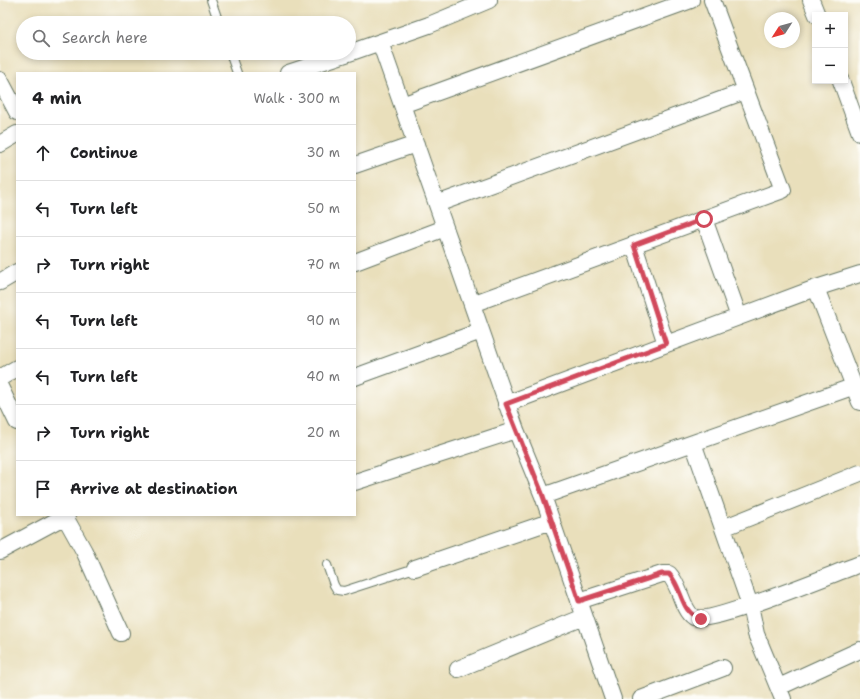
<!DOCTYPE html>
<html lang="en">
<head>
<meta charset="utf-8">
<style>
  :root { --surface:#fff; --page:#f2f2f2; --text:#202124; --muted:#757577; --line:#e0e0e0 }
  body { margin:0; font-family:"Shantell Sans",sans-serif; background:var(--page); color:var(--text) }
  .controls { position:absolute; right:12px; top:12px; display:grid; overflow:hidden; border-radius:0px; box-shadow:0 2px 6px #0003 }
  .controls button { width:36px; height:36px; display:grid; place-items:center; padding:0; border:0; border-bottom:1px solid var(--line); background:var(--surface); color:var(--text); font:20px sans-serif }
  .compass { position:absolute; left:764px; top:12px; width:36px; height:36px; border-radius:50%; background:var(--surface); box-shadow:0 2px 6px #0003; rotate:234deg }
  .stop { position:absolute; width:12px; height:12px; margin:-9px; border:3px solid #d1495b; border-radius:50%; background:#fff }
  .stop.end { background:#d1495b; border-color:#fff; box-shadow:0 1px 4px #0008 }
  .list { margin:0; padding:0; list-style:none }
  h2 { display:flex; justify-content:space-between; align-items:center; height:52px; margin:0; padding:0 16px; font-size:17px }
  h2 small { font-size:13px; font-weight:400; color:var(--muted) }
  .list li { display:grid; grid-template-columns:26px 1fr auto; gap:12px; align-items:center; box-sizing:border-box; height:56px; padding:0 16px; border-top:1px solid var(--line) }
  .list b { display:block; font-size:15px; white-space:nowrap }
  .list em { font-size:13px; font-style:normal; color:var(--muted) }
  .icon { flex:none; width:22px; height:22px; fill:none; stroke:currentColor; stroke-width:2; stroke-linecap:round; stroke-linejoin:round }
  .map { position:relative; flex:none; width:860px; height:699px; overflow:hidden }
  .search { position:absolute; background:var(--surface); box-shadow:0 2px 6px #0003; left:16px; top:16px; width:340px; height:44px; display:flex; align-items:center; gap:10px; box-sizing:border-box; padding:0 14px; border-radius:22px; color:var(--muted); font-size:15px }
  .panel { position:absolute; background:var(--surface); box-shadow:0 2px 6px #0003; left:16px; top:72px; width:340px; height:444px; border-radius:0px }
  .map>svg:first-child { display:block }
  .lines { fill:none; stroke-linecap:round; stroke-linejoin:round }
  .service-casing { stroke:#667663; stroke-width:10 }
  .minor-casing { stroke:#667663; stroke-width:18 }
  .service { stroke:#fff; stroke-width:8 }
  .minor { stroke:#fff; stroke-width:16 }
  .route { stroke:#d1495b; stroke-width:5 }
</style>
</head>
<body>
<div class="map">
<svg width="860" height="699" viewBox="0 0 860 699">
  <rect width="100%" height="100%" fill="#fdfcf7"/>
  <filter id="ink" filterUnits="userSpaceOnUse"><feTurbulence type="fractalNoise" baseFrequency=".025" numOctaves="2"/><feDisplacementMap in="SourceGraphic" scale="8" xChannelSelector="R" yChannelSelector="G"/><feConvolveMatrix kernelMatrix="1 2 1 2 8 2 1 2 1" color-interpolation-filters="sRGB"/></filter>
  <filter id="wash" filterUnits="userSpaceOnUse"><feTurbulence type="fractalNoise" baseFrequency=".012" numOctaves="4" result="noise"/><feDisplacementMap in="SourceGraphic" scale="16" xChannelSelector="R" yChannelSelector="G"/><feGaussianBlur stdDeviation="0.9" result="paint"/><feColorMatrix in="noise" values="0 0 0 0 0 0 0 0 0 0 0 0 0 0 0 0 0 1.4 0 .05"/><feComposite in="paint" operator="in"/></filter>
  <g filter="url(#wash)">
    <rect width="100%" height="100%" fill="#e9dfbb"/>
  </g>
  <g filter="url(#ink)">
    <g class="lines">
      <defs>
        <path id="service" d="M 211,0 L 219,23
          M 230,53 L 237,73
          M 327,565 L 334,585 L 337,590 L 344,591 L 415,568"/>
        <path id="minor" d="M 811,0 L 817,15
          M 380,42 L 516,430 L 543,496 L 613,699
          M 349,53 L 429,25 L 489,0
          M 288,73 L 349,53
          M 0,80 L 17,112
          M 841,81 L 860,133
          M 402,105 L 691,0
          M 0,144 L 17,134
          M 355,165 L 416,144
          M 437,204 L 745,91
          M 704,219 L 739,317
          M 634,245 L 666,344
          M 355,262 L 445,228
          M 0,282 L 17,272
          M 816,288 L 860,402
          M 472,304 L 783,190 L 712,0
          M 355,377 L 481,331
          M 0,378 L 17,368
          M 0,387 L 17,422
          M 506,404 L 816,288 L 860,274
          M 693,443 L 750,605 L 756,634 L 783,699
          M 355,482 L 516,430
          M 543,496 L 855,386
          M 64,515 L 84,551 L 121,633
          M 723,528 L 860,473
          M 0,551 L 67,515
          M 415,568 L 552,521
          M 579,601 L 662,574 L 669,574 C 680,585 682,610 693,617 C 708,626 837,572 860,564
          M 458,669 L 584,617
          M 779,687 L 860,650
          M 641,699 L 723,668"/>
      </defs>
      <!-- service casing -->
      <use href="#service" class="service-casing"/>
      <!-- minor casing -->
      <use href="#minor" class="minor-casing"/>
      <!-- service -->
      <use href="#service" class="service"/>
      <!-- minor -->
      <use href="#minor" class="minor"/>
    </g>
  </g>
  <g class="lines" filter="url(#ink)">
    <!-- route -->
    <path class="route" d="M 701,619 C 680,613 683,588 669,574 L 662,574 L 579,601 L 543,496 L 506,404 L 666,344 L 634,245 L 704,219"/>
  </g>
</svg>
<div class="controls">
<button>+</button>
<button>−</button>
</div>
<svg class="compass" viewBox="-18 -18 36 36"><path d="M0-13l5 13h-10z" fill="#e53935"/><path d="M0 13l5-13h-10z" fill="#757577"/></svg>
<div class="stop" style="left:704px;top:219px"></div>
<div class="stop end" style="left:701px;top:619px"></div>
<div class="search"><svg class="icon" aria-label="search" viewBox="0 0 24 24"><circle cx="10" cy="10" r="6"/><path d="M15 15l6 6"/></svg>Search here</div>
<section class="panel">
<h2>4 min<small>Walk · 300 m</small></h2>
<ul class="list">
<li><svg class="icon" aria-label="ahead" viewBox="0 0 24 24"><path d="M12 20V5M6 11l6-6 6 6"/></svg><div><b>Continue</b></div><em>30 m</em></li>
<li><svg class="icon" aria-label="left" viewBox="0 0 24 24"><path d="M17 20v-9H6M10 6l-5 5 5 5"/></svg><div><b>Turn left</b></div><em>50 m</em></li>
<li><svg class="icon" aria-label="right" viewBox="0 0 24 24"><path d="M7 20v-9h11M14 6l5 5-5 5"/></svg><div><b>Turn right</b></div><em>70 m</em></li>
<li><svg class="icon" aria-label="left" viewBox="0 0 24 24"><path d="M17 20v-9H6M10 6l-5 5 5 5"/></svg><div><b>Turn left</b></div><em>90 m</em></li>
<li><svg class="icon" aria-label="left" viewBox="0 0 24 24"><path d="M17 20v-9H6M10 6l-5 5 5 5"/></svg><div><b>Turn left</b></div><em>40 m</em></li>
<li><svg class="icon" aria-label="right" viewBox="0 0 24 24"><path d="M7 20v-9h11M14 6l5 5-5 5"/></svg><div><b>Turn right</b></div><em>20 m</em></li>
<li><svg class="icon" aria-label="arrive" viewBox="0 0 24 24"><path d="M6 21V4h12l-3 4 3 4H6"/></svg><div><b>Arrive at destination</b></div></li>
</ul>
</section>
</div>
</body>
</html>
